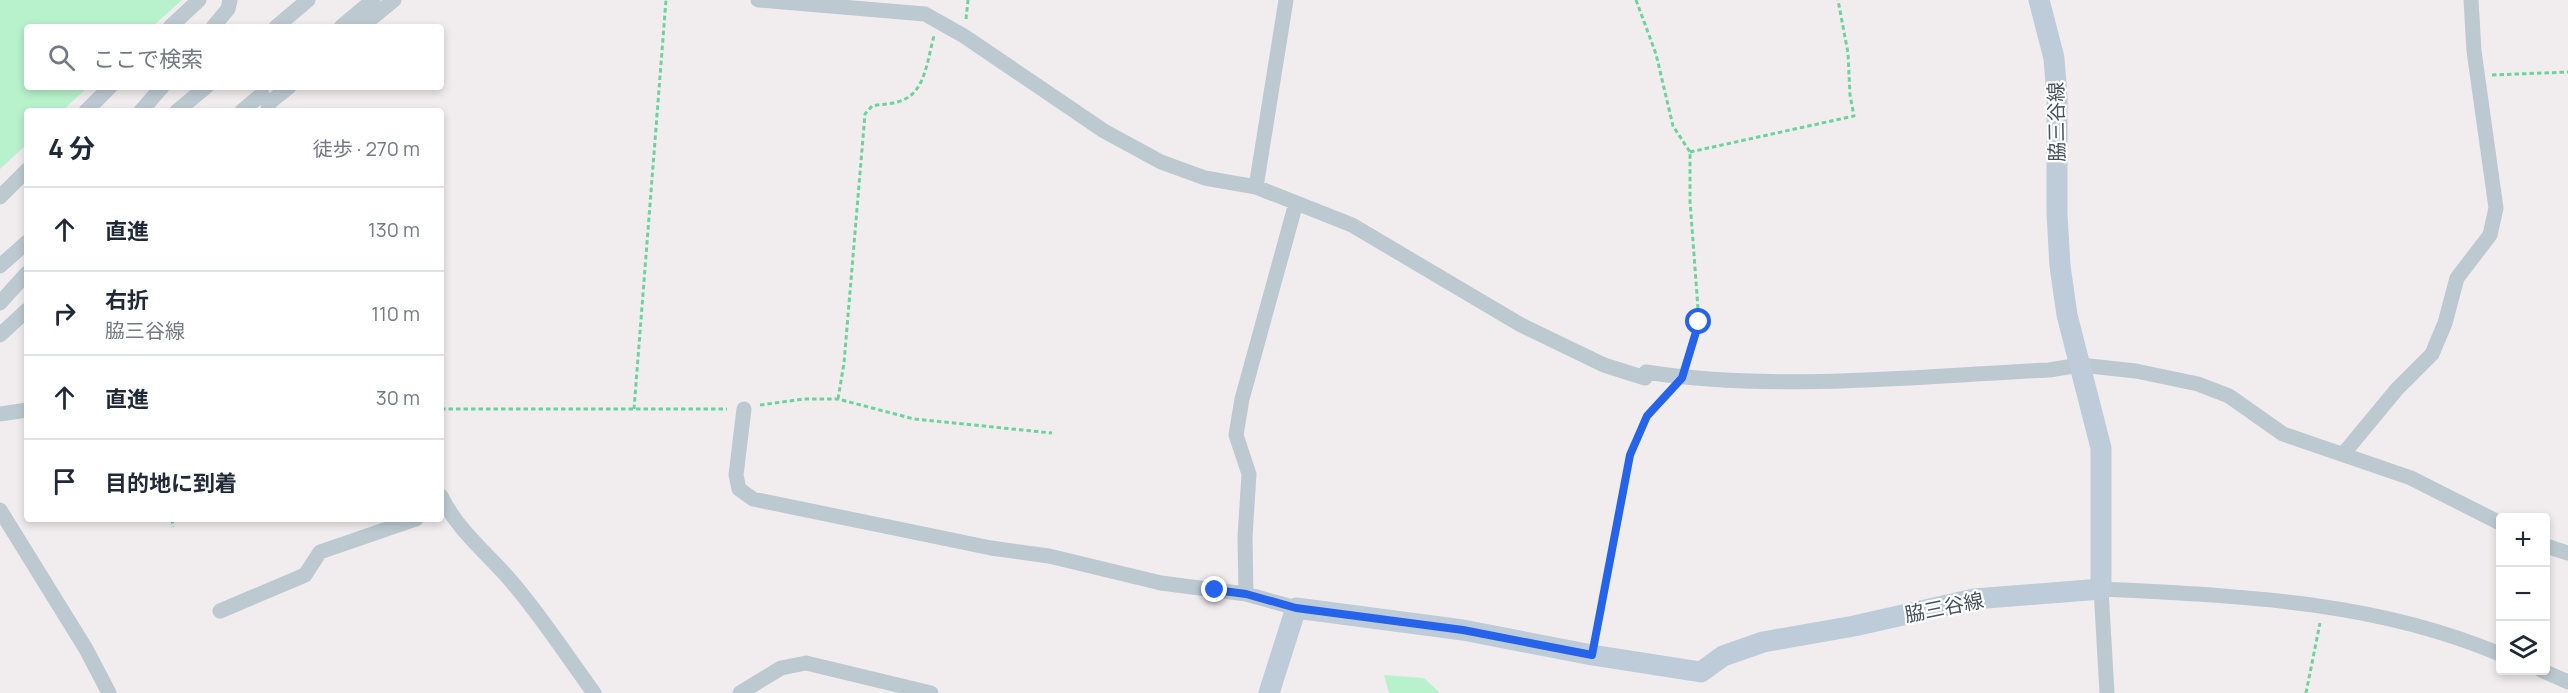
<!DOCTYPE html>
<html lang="ja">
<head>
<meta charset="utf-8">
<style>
  :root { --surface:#fff; --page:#f2f2f3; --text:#1f2937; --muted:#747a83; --line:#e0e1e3 }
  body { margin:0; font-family:Manrope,"Noto Sans JP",sans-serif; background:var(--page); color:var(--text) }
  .controls { position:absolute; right:18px; bottom:18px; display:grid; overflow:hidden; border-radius:6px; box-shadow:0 3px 9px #0003 }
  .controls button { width:54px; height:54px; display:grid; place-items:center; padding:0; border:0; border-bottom:2px solid var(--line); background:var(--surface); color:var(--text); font:30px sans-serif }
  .stop { position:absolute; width:18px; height:18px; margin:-14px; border:4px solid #2563eb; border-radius:50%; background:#fff }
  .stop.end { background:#2563eb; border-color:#fff; box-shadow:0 2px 6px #0008 }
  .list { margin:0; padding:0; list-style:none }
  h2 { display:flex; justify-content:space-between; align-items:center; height:78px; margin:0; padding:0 24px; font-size:26px }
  h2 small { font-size:20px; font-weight:400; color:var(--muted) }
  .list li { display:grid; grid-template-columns:39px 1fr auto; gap:18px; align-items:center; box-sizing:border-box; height:84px; padding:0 24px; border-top:2px solid var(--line) }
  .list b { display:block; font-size:22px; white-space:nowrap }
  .list p { margin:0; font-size:20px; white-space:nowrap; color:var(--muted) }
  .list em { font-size:20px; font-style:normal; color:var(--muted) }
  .icon { flex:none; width:33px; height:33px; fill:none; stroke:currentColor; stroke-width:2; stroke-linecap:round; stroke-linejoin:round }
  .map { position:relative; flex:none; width:2568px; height:693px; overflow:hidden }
  .search { position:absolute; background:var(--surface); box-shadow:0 3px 9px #0003; left:24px; top:24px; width:420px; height:66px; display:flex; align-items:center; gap:15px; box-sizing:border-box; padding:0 21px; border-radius:6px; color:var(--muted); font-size:22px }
  .panel { position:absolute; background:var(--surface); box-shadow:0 3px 9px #0003; left:24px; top:108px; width:420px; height:414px; border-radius:6px }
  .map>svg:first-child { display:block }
  .green { fill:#b8f2cc }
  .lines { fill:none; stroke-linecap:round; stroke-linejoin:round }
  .path { stroke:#6dd39c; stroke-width:3; stroke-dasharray:4.5 3; stroke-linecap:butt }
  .street { stroke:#bdc9d1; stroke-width:15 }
  .secondary { stroke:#beccd9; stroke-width:21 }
  .route { stroke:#2563eb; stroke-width:8 }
  .labels { text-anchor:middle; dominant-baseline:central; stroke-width:4.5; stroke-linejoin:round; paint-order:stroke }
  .street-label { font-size:20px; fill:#44525d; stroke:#fff }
</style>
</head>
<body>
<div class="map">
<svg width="2568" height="693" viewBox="0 0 2568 693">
  <rect width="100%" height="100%" fill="#f1edee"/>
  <!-- green -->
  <path class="green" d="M 0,0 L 182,0 L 152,27 L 27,27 L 27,87 L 88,87 L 62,111 L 27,111 L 27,144 L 0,169 Z
    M 1384,675 L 1424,678 L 1440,693 L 1389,693 Z"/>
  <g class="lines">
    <!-- path -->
    <path class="path" d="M 1636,0 L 1656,54 L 1673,126 L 1690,152 L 1690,201 L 1699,322 L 1687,360
      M 966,19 L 968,0
      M 2492,75 L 2568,72
      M 1690,152 L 1854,116 L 1850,95 L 1848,53 L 1838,0
      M 838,399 L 844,363 L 865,114 L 872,106 C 882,104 896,104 905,99 C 926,89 928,56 934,36
      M 760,405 L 804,399 L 838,399 L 914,419 L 1052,433
      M 441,409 L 727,409
      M 634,409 L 666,0
      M 172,519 L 173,527
      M 1596,636 L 1630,455 L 1647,415 L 1669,391
      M 2306,693 L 2320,623"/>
    <!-- street -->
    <path class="street" d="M 758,0 L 925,14 L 964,36 L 1104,131 L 1161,162 L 1205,178 L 1256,187 L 1352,225 L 1521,325 L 1604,365 L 1645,378 L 1646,372 C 1775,392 1918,376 2049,370 L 2080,365 L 2136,371 L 2198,384 L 2229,396 L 2283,434 L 2411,478 L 2500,523
      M 170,27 L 199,0
      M 213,27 L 228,9 L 230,0
      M 276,27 L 308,0
      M 341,27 L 373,0
      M 361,27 L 394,0
      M 86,111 L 110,87
      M 141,111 L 162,87
      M 177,111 L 206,87
      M 242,111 L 262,94
      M 268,111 L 269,103 L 289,87
      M 1256,187 L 1286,0
      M 0,197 L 27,170
      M 0,266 L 27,242
      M 0,303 L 27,273
      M 0,335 L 27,310
      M 744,409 L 736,475 L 739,489 L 753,499 L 991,548 L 1049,556 L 1161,583 L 1246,594 L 1296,608
      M 0,414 L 27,410
      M 2344,453 L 2397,389 L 2432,354 L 2445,323 L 2457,278 L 2490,235 L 2496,208 L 2474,51 L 2471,0
      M 441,496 C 458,531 486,552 511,581 C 541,616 567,656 594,693
      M 0,510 L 86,649 L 109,693
      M 2546,546 L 2568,553
      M 1246,594 L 1245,537 L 1249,474 L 1236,435 L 1242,399 L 1296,203
      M 220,611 L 305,575 L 320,552 L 416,519
      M 2541,670 L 2568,682
      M 740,693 L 781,668 L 806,663 L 931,693
      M 2107,693 L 2101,589 C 2238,596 2372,600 2500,654"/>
    <!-- secondary -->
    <path class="secondary" d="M 1269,693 L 1296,608 L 1463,630 L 1592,655 L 1701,672 L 1723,656 L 1763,642 L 1854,626 L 1974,599 L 2101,589 L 2101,448 L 2067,315 L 2060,266 L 2057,214 L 2057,97 L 2054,58 L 2039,0"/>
  </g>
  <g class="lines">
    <!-- route -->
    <path class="route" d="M 1215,590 L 1246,594 L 1296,608 L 1463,630 L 1592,655 L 1630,455 L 1647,416 L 1682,378 L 1699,322"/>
  </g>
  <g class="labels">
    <!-- street labels -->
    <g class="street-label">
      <text transform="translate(2056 122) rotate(-91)">脇三谷線</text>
      <text transform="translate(1944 607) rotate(-11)">脇三谷線</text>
    </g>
  </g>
</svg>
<div class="controls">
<button>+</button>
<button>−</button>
<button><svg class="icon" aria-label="layers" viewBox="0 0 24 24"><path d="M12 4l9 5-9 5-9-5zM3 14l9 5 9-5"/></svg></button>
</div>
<div class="stop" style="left:1699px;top:322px"></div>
<div class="stop end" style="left:1215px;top:590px"></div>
<div class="search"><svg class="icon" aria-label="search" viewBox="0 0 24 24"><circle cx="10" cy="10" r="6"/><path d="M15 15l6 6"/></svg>ここで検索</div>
<section class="panel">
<h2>4 分<small>徒歩 · 270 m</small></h2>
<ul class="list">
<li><svg class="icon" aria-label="ahead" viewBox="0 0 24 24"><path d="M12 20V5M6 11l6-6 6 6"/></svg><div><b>直進</b></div><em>130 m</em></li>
<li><svg class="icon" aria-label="right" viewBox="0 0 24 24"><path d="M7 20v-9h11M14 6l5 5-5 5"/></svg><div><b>右折</b><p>脇三谷線</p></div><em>110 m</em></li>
<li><svg class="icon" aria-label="ahead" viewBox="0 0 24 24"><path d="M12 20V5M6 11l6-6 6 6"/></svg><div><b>直進</b></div><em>30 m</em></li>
<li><svg class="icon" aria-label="arrive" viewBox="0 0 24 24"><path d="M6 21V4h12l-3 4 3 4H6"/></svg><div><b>目的地に到着</b></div></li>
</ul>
</section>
</div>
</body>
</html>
